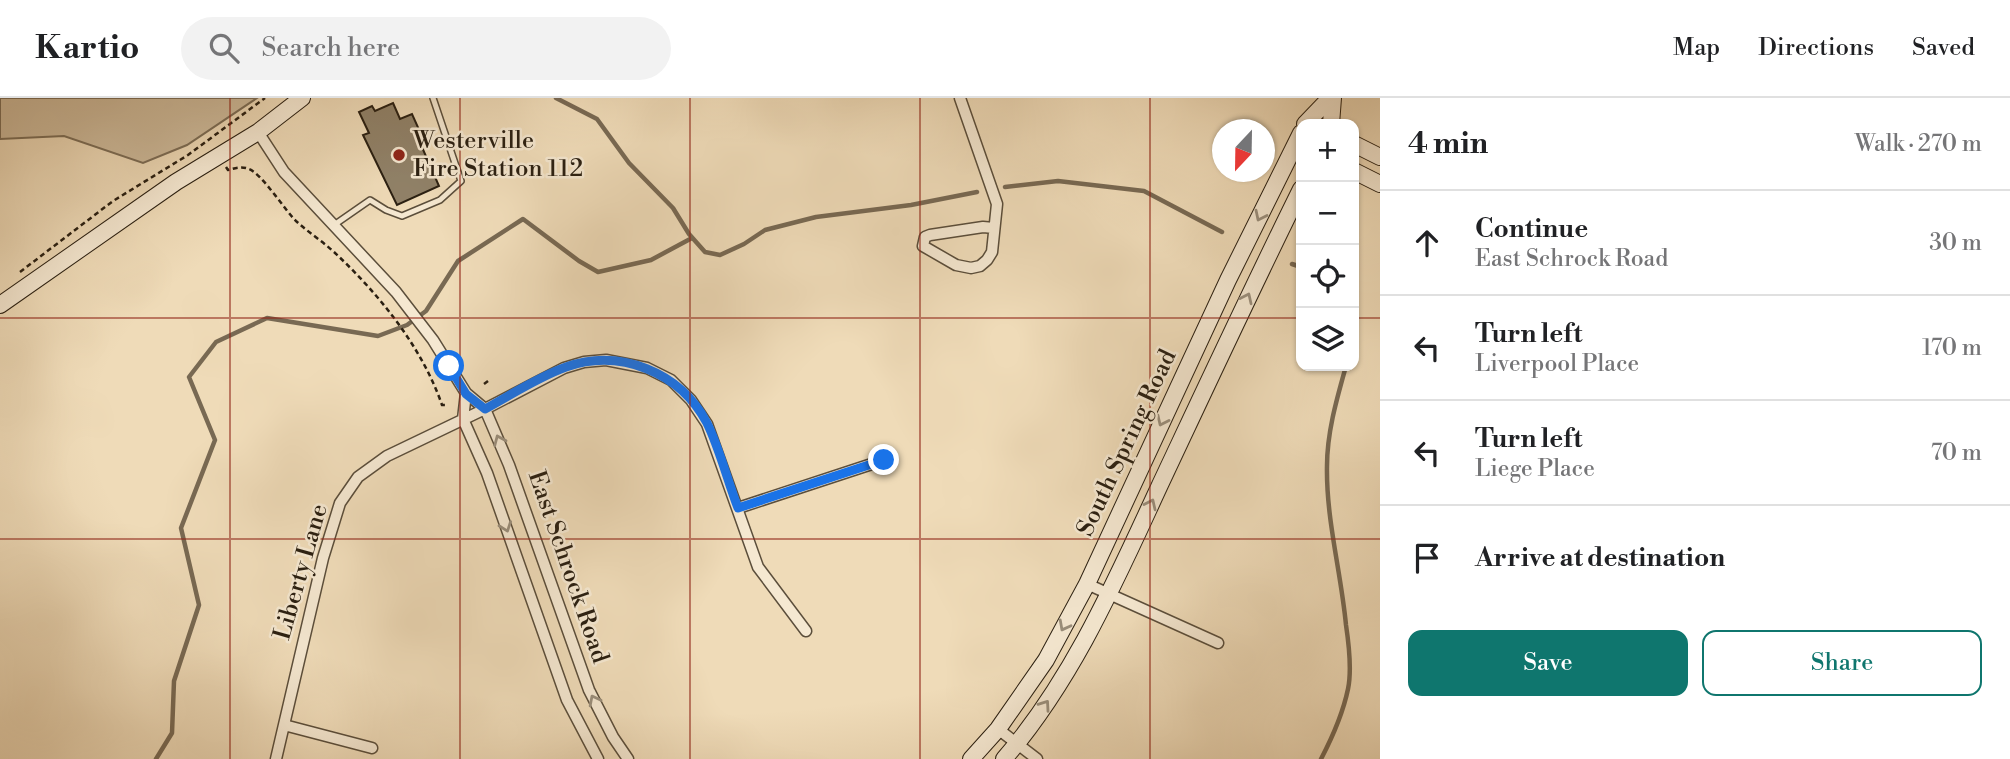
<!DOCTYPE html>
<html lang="en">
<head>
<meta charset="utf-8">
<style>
  :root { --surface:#fff; --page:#f2f2f2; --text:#202124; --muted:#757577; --line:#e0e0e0; --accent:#0f766e }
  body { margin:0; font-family:"Libre Bodoni",serif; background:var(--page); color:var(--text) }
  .controls { position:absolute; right:21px; top:21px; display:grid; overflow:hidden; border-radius:14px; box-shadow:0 2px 5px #0004 }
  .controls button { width:63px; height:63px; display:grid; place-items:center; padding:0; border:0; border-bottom:2px solid var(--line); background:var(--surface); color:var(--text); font:35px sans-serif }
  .compass { position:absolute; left:1212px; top:21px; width:63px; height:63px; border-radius:50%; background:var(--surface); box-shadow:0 2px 5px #0004; rotate:202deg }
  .stop { position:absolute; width:21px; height:21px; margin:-16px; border:5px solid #1a73e8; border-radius:50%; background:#fff }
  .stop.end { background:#1a73e8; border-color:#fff; box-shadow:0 2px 7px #0008 }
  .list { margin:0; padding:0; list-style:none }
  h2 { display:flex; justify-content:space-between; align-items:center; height:91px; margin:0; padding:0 28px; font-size:30px }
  h2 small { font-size:23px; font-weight:400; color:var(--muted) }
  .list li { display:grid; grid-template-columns:46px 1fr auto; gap:21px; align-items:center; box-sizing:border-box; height:105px; padding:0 28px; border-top:2px solid var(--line) }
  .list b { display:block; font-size:26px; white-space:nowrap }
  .list p { margin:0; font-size:23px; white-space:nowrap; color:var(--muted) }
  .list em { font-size:23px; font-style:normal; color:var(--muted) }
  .actions { display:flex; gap:14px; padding:21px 28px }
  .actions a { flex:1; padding:16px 0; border:2px solid var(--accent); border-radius:14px; text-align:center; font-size:24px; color:var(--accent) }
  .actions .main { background:var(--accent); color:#fff }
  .icon { flex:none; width:38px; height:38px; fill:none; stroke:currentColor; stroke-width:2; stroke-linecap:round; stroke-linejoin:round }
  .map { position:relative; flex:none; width:1380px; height:661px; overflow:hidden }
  header { display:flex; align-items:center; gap:42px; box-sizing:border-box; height:98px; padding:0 35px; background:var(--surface); border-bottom:2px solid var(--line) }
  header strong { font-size:33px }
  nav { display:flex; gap:38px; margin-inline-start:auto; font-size:24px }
  .search { width:490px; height:63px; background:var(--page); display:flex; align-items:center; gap:18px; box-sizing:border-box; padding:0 24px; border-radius:38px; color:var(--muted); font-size:26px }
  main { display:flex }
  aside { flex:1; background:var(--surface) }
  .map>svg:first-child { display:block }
  .green { fill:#cebb9c; stroke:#7c6d56; stroke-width:2 }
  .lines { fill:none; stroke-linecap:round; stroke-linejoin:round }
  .stream { stroke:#786953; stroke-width:4.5 }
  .building { fill:#908168; stroke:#2a1f11; stroke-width:2 }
  .lane-casing { stroke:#5b4e3b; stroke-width:8 }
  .street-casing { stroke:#5b4e3b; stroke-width:13 }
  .secondary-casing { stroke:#2a1f11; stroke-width:18 }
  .path { stroke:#2a1f11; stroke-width:2.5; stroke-dasharray:5 3.5; stroke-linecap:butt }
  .lane { stroke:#f5e8d1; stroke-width:5 }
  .street { stroke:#f5e8d1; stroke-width:10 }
  .secondary { stroke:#f5e8d1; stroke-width:16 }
  .oneway { stroke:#9a8e7b }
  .route { stroke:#1a73e8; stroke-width:9 }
  .grid { fill:none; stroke:#8f2418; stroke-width:2; stroke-opacity:0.55 }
  .poi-dot { fill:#8f2418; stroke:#f5e8d1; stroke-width:2.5 }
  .labels { text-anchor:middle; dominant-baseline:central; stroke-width:5; stroke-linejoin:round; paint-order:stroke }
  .poi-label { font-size:24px; fill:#2a1f11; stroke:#f5e8d1; text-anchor:start }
  .street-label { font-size:24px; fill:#2a1f11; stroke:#f5e8d1 }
</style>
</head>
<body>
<header>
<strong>Kartio</strong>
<div class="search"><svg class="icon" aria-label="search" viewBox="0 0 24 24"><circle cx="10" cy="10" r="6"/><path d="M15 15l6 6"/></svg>Search here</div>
<nav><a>Map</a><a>Directions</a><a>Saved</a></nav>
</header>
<main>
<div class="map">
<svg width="1380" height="661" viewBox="0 0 1380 661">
  <rect width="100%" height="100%" fill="#efdbb8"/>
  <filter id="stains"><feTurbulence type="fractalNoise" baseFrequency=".00286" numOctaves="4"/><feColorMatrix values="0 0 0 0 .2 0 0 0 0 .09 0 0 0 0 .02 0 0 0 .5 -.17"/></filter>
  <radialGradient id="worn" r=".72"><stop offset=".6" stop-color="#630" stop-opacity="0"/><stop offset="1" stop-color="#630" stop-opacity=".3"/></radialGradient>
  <!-- green -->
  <path class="green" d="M 0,0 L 257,0 L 187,47 L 143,65 L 64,38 L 0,41 Z"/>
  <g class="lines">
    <!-- stream -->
    <path class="stream" d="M 556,0 L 597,21 L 629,65 L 673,110 L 689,136 L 705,154 L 720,157 L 744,146 L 765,132 L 816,119 L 911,107 L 977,94
      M 1005,89 L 1058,83 L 1144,93 L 1222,134
      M 1292,166 L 1301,169
      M 156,661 L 172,635 L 174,583 L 199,507 L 181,430 L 215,342 L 189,279 L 216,244 L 267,220 L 378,238 L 407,227 L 426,213 L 458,163 L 523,121 L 579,163 L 598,174 L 651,162 L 692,140
      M 1321,661 C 1332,640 1343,615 1348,591 C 1352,572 1349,547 1346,527 C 1341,474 1326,421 1327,368 C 1327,334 1337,300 1346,268"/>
  </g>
  <!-- building -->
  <path class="building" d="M 393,5 L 400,21 L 412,16 L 425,45 L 421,47 L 439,88 L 397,107 L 363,37 L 369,35 L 359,14 L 372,8 L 375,13 Z"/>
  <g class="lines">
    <defs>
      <path id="lane" d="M 334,127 L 370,102 L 386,112 L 402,118 L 440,102 L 461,83 L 433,0"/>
      <path id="street" d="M 960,0 L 997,106 L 992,154 L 987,162 L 980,168 L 971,170 L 956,167 L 923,148 L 925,139 L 930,137 L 983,129 L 994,130
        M 258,34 L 284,74 L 396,194 L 433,242 L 466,295 L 485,311 L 509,367 L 589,592 L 613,639 L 628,661
        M 466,295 L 463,321 L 487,375 L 567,602 L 598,661
        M 738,410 L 884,362
        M 1087,486 L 1218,545
        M 284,627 L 372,650
        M 998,631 L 1037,661
        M 276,661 L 323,460 L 340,405 L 358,379 L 387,358 L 485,311 L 564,270 L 584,264 L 606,262 L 647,270 L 671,282 L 691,302 L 707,326 L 758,469 L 806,533"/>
      <path id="secondary" d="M 1305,26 L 1330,0
        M 1331,26 L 1333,0
        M 1354,46 L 1380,59
        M 1354,73 L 1380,86
        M 0,207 L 176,84 L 258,34 L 302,0
        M 971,661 L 998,631 L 1046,562 L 1087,486 L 1228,182 L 1301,35
        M 1004,661 C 1073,581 1115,484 1159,389 C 1206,289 1252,190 1301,91"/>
    </defs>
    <!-- lane casing -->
    <use href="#lane" class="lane-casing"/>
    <!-- street casing -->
    <use href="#street" class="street-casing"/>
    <!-- secondary casing -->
    <use href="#secondary" class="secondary-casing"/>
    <!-- path -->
    <path class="path" d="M 226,69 L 228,72 C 235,70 242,68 249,71 C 262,76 284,111 296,123 C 308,134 322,143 334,154 C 379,196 422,249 442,307 L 446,307
      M 20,174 L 113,103 L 188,57 L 265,0
      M 484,286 L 488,283"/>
    <!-- lane -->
    <use href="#lane" class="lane"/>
    <!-- street -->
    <use href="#street" class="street"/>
    <!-- secondary -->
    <use href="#secondary" class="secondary"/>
  </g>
  <!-- one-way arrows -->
  <defs><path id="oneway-chevron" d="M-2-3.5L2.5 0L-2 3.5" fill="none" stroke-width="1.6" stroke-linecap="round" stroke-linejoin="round" transform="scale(1.75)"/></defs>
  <g class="oneway">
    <use href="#oneway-chevron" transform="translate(1260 118) rotate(116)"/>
    <use href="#oneway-chevron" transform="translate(1247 200) rotate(-65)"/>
    <use href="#oneway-chevron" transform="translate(1162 323) rotate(115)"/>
    <use href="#oneway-chevron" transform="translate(499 342) rotate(-113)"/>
    <use href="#oneway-chevron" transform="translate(1151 406) rotate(-65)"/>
    <use href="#oneway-chevron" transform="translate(506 429) rotate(70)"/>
    <use href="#oneway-chevron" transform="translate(1064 528) rotate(118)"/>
    <use href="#oneway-chevron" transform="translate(594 602) rotate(-117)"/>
    <use href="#oneway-chevron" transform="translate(1045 607) rotate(-55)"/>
  </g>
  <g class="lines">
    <!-- route -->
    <path class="route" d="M 449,268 L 466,296 L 485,311 C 511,297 538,279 566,269 C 620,250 680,274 707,325 C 719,349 728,384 738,410 L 884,362"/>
  </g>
  <!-- grid -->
  <path class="grid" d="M 230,0 L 230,661M 460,0 L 460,661M 690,0 L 690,661M 920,0 L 920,661M 1150,0 L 1150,661M 0,220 L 1301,220M 1354,220 L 1380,220M 0,441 L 1380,441"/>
  <!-- markers -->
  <circle class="poi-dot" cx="399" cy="57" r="7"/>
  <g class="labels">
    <!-- poi labels -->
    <g class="poi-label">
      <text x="413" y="43">Westerville<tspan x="413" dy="28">Fire Station 112</tspan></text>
    </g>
    <!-- street labels -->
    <g class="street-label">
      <text transform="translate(1127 345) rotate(-65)">South Spring Road</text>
      <text transform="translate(568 469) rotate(71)">East Schrock Road</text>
      <text transform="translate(301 474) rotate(-74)">Liberty Lane</text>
    </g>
  </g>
  <rect width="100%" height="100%" filter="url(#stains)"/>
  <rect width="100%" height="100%" fill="url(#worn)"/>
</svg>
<div class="controls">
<button>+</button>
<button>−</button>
<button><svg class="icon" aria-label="locate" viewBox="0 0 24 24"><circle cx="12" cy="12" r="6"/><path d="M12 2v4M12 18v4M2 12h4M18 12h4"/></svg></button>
<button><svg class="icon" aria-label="layers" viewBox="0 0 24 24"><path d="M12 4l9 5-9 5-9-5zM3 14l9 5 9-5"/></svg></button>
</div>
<svg class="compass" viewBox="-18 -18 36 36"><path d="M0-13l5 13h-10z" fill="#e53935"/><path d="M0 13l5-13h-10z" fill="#757577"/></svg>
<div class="stop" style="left:449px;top:268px"></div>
<div class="stop end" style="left:884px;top:362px"></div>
</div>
<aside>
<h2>4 min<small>Walk · 270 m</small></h2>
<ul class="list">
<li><svg class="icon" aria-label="ahead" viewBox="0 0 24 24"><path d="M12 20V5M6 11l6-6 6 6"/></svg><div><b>Continue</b><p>East Schrock Road</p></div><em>30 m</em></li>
<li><svg class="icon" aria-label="left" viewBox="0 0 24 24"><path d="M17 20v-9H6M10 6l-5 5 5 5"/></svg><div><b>Turn left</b><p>Liverpool Place</p></div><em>170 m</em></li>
<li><svg class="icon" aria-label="left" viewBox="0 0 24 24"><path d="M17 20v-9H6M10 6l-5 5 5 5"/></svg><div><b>Turn left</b><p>Liege Place</p></div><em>70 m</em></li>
<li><svg class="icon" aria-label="arrive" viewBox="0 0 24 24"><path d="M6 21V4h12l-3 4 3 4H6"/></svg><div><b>Arrive at destination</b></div></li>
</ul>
<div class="actions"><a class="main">Save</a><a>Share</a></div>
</aside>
</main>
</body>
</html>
